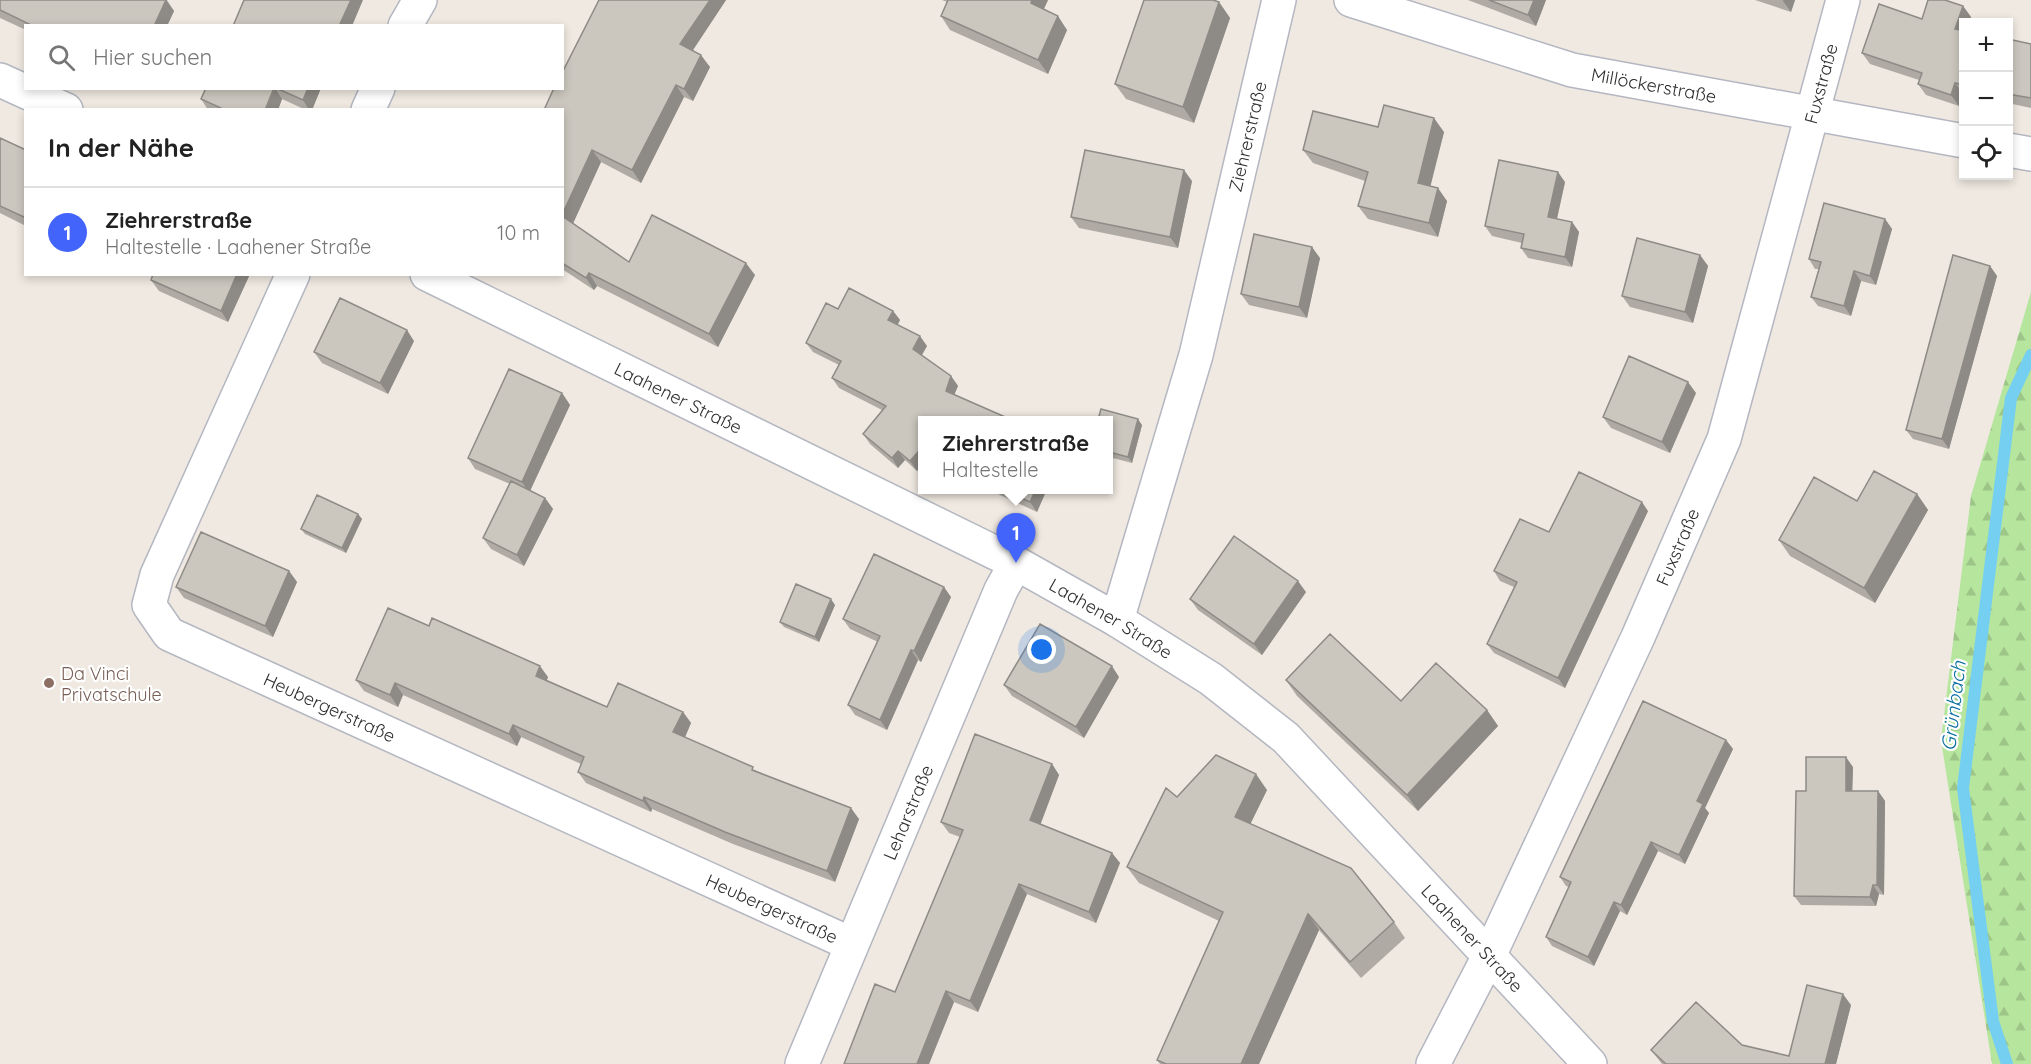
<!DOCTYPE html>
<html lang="de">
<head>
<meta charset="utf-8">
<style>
  :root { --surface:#fff; --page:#f6f6f6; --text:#222; --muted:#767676; --line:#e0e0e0; --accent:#4264fb }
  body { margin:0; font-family:Quicksand,sans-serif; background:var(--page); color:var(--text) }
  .controls { position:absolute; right:18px; top:18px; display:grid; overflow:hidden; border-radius:0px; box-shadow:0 3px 9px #0003 }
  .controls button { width:54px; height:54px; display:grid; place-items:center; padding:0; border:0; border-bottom:2px solid var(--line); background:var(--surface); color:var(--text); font:30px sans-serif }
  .you { position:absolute; left:1042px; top:650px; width:21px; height:21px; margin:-15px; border:4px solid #fff; border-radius:50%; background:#1a73e8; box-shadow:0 0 0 9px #1a73e833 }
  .badge { display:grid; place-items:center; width:39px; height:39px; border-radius:50%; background:var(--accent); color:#fff; font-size:20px; font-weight:700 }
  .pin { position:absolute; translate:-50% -50px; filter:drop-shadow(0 2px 3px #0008) }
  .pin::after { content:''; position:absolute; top:32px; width:21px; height:18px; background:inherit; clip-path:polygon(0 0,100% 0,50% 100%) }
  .popup { position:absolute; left:918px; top:416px; width:195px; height:78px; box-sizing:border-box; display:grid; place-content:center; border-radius:0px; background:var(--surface); filter:drop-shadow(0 2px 4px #0005); font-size:20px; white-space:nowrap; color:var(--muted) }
  .popup b { font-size:22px; color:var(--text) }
  .popup::after { content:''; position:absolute; left:50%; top:100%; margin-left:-12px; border:12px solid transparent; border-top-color:var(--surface) }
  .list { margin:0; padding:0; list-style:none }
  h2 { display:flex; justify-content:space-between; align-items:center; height:78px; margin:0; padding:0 24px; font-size:26px }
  h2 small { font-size:20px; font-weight:400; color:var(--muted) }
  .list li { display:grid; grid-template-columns:39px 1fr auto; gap:18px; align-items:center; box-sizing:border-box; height:90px; padding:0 24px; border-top:2px solid var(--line) }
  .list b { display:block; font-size:22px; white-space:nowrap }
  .list p { margin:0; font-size:20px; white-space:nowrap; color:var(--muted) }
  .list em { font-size:20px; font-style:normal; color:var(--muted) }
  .icon { flex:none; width:33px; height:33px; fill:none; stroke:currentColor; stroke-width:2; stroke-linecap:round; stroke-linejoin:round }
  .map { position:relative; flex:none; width:2031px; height:1064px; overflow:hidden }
  .search { position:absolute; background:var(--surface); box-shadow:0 3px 9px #0003; left:24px; top:24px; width:540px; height:66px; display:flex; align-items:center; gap:15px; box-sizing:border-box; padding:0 21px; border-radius:0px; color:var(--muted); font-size:22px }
  .panel { position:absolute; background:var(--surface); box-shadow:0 3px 9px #0003; left:24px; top:108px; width:540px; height:168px; border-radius:0px }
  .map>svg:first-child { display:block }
  .forest { fill:url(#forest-firs) }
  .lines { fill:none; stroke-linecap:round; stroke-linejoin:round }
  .stream { stroke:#75cff0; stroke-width:12 }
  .street-casing { stroke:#b4b7c1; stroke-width:36 }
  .secondary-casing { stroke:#b4b7c1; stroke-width:36 }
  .street { stroke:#fff; stroke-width:33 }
  .secondary { stroke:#fff; stroke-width:33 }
  .wall { fill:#afaba4 }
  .shaded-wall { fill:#8e8b86 }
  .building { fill:#cbc7bf; stroke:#8e8b86; stroke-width:1.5 }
  .education-dot { fill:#8d6e63; stroke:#fff; stroke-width:2 }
  .labels { text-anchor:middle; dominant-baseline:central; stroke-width:4.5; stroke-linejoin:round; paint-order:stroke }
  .street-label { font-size:18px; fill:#2e2e2e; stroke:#fff }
  .education-label { font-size:18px; fill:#785e54; stroke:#fff; text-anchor:start }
  .water-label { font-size:20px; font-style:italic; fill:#0d6fa3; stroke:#fff }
</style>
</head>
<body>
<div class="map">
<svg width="2031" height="1064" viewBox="0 0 2031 1064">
  <defs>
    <pattern id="forest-firs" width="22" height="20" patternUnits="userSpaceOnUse" patternTransform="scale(1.5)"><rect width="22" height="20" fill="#b6e59e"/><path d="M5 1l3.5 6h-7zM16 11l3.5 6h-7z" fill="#9dc588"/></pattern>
  </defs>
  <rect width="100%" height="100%" fill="#efe9e1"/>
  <!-- forest -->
  <path class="forest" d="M 2031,292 L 2031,1064 L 1992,1064 L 1941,740 L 1971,496 Z"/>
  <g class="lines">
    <!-- stream -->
    <path class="stream" d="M 2007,1064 L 1993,1021 L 1963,788 L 2011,398 L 2031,355"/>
    <defs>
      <g id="street">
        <path id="s1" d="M 1351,0 L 1572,70 L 1964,141"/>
        <path d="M 405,26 L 420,0"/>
        <path d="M 368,110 L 378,88"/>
        <path d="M 2008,150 L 2031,154"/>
        <path id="s2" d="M 293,274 L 157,575 L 149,605 L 169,634 L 851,944"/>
        <path id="s3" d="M 1117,620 L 1196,355 L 1279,0"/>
        <path id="s4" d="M 802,1064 L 1001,590 L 1016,563"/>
        <path id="s5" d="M 1433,1064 L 1490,954 L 1638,637 L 1724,439 L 1843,0"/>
      </g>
      <g id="secondary">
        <path d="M 0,80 L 66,110"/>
        <path id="s6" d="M 427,274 L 1016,563 L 1117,620 L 1211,679 L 1286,738 L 1590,1064"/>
      </g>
    </defs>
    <!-- street casing -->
    <use href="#street" class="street-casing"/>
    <!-- secondary casing -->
    <use href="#secondary" class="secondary-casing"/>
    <!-- street -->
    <use href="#street" class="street"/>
    <!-- secondary -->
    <use href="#secondary" class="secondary"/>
  </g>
  <!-- wall -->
  <path class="wall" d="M 0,0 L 167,0 L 174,11 L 167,26 L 26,26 L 26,30 L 0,18 Z
    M 599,0 L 726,0 L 693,50 L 710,67 L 693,101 L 684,97 L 641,183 L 601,162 L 573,223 L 629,262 L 755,275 L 718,347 L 597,286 L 594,290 L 562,269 L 562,110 Z
    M 942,0 L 1048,0 L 1044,9 L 1067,30 L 1048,74 L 950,30 L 941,16 L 947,2 Z
    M 1468,0 L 1546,0 L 1536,26 Z
    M 1755,0 L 1795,0 L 1791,12 Z
    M 1219,2 L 1230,18 L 1194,123 L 1126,99 L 1115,84 Z
    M 1963,6 L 1971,17 L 1964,22 L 1964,95 L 1963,94 L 1959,106 L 1926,95 L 1918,84 L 1919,80 L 1870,64 L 1862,53 L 1922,19 Z
    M 2008,39 L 2031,44 L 2031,108 L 2008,103 Z
    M 206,88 L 321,88 L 312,110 L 306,110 L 282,99 L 278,110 L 208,110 L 201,99 Z
    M 1378,127 L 1444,132 L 1430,186 L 1447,201 L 1438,237 L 1368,219 L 1358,206 L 1365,181 L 1313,163 L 1303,150 Z
    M 0,138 L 26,150 L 26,226 L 0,213 Z
    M 1192,181 L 1178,248 L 1079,228 L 1071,217 Z
    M 1565,182 L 1557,219 L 1572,222 L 1579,232 L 1572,267 L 1528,258 L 1521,248 L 1522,243 L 1492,236 L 1485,226 Z
    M 1885,219 L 1892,229 L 1876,285 L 1861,281 L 1851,316 L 1818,306 L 1811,297 L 1819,269 L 1815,269 L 1809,259 Z
    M 1700,255 L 1708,266 L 1693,323 L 1630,307 L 1622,296 Z
    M 1320,258 L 1307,318 L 1249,305 L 1241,294 Z
    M 1990,266 L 1997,276 L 1949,449 L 1913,439 L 1906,430 Z
    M 250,274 L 228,322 L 159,291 L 151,280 Z
    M 838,309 L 893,311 L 900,320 L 897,325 L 927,346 L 922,355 L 951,376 L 958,386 L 954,395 L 923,420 L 923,464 L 917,471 L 905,460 L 898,468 L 870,444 L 863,434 L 882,410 L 839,388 L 832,378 L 839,365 L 813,352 L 806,343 Z
    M 414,341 L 388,394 L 322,363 L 314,352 Z
    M 562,393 L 570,405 L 530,491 L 545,498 L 553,509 L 524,566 L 491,549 L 483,538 L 510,484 L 475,469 L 468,458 Z
    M 1696,393 L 1670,453 L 1611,428 L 1603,417 Z
    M 1109,420 L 1142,425 L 1132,463 L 1109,457 Z
    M 987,489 L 1047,489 L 1037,512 Z
    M 1917,494 L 1928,510 L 1875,603 L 1790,556 L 1779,540 L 1857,501 Z
    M 1648,511 L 1565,688 L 1494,653 L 1487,644 L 1514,587 L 1500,581 L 1494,571 L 1549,532 Z
    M 358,514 L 362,519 L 346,553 L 305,534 L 301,529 Z
    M 289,571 L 297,582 L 273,637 L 184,598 L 176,587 Z
    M 1306,592 L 1262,655 L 1198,610 L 1190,599 Z
    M 951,597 L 921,662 L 918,660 L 887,730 L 855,715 L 848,705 L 878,642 L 850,629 L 843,619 Z
    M 835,605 L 819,642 L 784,627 L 780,622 Z
    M 548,677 L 547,680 L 607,707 L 683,712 L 691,723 L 685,737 L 859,819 L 835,882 L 733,844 L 652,809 L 651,812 L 586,783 L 578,772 L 581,764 L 521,737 L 517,746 L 403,695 L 398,707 L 364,691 L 356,680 Z
    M 1119,677 L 1084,738 L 1012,696 L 1004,685 Z
    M 1286,680 L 1401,701 L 1487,710 L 1498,726 L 1418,811 L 1297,696 Z
    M 1726,740 L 1733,749 L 1705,808 L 1709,813 L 1685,864 L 1658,851 L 1627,915 L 1620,911 L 1594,966 L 1552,946 L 1546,937 L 1569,887 L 1566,886 L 1560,877 Z
    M 1052,764 L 1059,775 L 1040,824 L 1112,853 L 1120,863 L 1096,923 L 1027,894 L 978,1012 L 954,1002 L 929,1064 L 844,1064 L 895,992 L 960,837 L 949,833 L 941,822 Z
    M 1853,767 L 1852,791 L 1878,791 L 1885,801 L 1884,895 L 1879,894 L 1876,906 L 1801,905 L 1794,896 L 1806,791 Z
    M 1267,790 L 1250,824 L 1394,922 L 1405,938 L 1361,978 L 1319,930 L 1259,1064 L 1160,1064 L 1157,1060 L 1219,921 L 1139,883 L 1127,867 L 1177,797 Z
    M 1851,1005 L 1836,1064 L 1662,1064 L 1651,1050 L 1742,1045 L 1789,1056 Z"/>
  <!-- shaded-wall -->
  <path class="shaded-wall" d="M 166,0 L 174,11 L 167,26 L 154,26 Z
    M 351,0 L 363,0 L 352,26 L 339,26 Z
    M 710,0 L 726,0 L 689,56 L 680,44 Z
    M 1032,0 L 1048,0 L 1040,17 L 1031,3 Z
    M 1534,0 L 1546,0 L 1536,26 L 1528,15 Z
    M 1783,0 L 1795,0 L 1791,12 L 1783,1 Z
    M 1219,2 L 1230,18 L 1194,123 L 1183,107 Z
    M 1963,6 L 1971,17 L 1969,22 L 1964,22 L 1963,40 L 1955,29 Z
    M 1058,16 L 1067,30 L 1048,74 L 1038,60 Z
    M 701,55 L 710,67 L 693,101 L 684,89 Z
    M 1955,83 L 1963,94 L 1959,106 L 1951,95 Z
    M 676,85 L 684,97 L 641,183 L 632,170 Z
    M 275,88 L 282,99 L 278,110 L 265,110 Z
    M 308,88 L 321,88 L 312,110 L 309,110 L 303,100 Z
    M 1434,118 L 1444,132 L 1428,196 L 1418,183 Z
    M 592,150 L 601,162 L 571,228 L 562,215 Z
    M 1184,170 L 1192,181 L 1178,248 L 1170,237 Z
    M 1558,172 L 1565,182 L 1555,227 L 1548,217 Z
    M 1438,188 L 1447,201 L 1438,237 L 1429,223 Z
    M 1885,219 L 1892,229 L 1876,285 L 1870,276 Z
    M 1572,222 L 1579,232 L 1572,267 L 1565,257 Z
    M 1312,247 L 1320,258 L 1307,318 L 1299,307 Z
    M 1700,255 L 1708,266 L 1693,323 L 1685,312 Z
    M 746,263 L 755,275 L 718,347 L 709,334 Z
    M 1990,266 L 1997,276 L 1949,449 L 1942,439 Z
    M 1854,271 L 1861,281 L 1851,316 L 1844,306 Z
    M 589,273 L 597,286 L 594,290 L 586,278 Z
    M 237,274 L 250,274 L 228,322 L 221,311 Z
    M 893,311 L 900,320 L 895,330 L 888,320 Z
    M 407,330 L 414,341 L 388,394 L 380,383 Z
    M 920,336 L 927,346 L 920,358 L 913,349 Z
    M 951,376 L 958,386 L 952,400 L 946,391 Z
    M 1688,382 L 1696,393 L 1670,453 L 1662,442 Z
    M 562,393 L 570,405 L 529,493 L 522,482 Z
    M 1138,419 L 1142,425 L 1132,463 L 1128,457 Z
    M 898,451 L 905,460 L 898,468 L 892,458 Z
    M 918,452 L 923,460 L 923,464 L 917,471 L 910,461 Z
    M 1036,489 L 1047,489 L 1037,512 L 1030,502 Z
    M 1917,494 L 1928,510 L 1875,603 L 1864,588 Z
    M 545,498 L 553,509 L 524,566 L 517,555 Z
    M 1642,502 L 1648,511 L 1565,688 L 1558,678 Z
    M 358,514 L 362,519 L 346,553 L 342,548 Z
    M 289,571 L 297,582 L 273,637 L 265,626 Z
    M 1298,581 L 1306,592 L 1262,655 L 1254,644 Z
    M 944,587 L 951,597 L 921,662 L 914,651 Z
    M 831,599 L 835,605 L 819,642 L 815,637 Z
    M 911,650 L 918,660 L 887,730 L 880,720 Z
    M 540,666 L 548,677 L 544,687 L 536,676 Z
    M 1112,666 L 1119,677 L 1084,738 L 1076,727 Z
    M 395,683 L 403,695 L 398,707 L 390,695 Z
    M 1487,710 L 1498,726 L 1418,811 L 1407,795 Z
    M 683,712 L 691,723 L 682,744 L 673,732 Z
    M 513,725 L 521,737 L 517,746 L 509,734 Z
    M 1726,740 L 1733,749 L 1705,808 L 1709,813 L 1685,864 L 1679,855 L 1697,801 Z
    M 1846,757 L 1853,767 L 1852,800 L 1846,791 Z
    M 1052,764 L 1059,775 L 1038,831 L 1030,820 Z
    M 1256,774 L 1267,790 L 1246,833 L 1235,817 Z
    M 1878,791 L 1885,801 L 1884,895 L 1877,885 Z
    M 644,797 L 652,809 L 651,812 L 643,801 Z
    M 851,808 L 859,819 L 835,882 L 827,871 Z
    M 1651,842 L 1658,851 L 1627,915 L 1621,905 Z
    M 1112,853 L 1120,863 L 1096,923 L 1089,912 Z
    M 1019,884 L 1027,894 L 978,1012 L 970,1001 Z
    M 1873,885 L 1879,894 L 1876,906 L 1870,897 Z
    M 1614,902 L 1620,911 L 1594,966 L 1588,957 Z
    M 1308,914 L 1319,930 L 1259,1064 L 1241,1064 Z
    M 946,991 L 954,1002 L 929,1064 L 917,1064 Z
    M 1843,994 L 1851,1005 L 1836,1064 L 1825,1064 Z"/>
  <!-- building -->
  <path class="building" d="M 0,0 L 166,0 L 154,26 L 33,26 L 0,10 Z
    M 244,0 L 351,0 L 339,26 L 233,26 Z
    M 599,0 L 710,0 L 680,44 L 701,55 L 684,89 L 676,85 L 632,170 L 592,150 L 562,215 L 562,110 L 544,110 L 554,88 L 562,88 L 562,73 Z
    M 948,0 L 1032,0 L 1031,3 L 1058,16 L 1038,60 L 941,16 Z
    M 1144,0 L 1213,0 L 1219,2 L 1183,107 L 1115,84 Z
    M 1489,0 L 1534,0 L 1528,15 Z
    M 1928,0 L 1945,0 L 1963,6 L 1955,29 L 1964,31 L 1964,85 L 1955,83 L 1951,95 L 1918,84 L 1922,73 L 1862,53 L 1879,4 L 1922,19 Z
    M 2008,39 L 2031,44 L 2031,98 L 2008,94 Z
    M 206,88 L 274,88 L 265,110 L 225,110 L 201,99 Z
    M 276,88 L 308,88 L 303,100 Z
    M 1384,105 L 1434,118 L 1418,183 L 1438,188 L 1429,223 L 1358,206 L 1368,172 L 1303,150 L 1313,111 L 1378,127 Z
    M 0,138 L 26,150 L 26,218 L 0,206 Z
    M 1085,150 L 1184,170 L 1170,237 L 1071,217 Z
    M 1499,160 L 1558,172 L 1548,217 L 1572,222 L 1565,257 L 1521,248 L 1524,234 L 1485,226 Z
    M 1824,203 L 1885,219 L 1870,276 L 1854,271 L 1844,306 L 1811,297 L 1821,262 L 1809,259 Z
    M 652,215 L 746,263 L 709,334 L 589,273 L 586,278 L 562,263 L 562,216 L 629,262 Z
    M 1254,234 L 1312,247 L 1299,307 L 1241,294 Z
    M 1637,238 L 1700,255 L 1685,312 L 1622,296 Z
    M 1953,255 L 1990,266 L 1942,439 L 1906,430 Z
    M 153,274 L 237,274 L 221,311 L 151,280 Z
    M 849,288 L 893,311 L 888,320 L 920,336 L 913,349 L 951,376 L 946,391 L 1012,420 L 923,420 L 923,454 L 918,452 L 910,461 L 898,451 L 892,458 L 863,434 L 886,406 L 832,378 L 841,361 L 806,343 L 826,303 L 838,309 Z
    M 340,298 L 407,330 L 380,383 L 314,352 Z
    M 1629,356 L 1688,382 L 1662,442 L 1603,417 Z
    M 509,369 L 562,393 L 522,482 L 468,458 Z
    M 1101,409 L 1138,419 L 1128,457 L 1109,452 L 1109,420 L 1098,420 Z
    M 1874,471 L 1917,494 L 1864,588 L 1779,540 L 1814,477 L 1857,501 Z
    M 1579,472 L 1642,502 L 1558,678 L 1487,644 L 1517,582 L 1494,571 L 1520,519 L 1549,532 Z
    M 511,481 L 545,498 L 517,555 L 483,538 Z
    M 1002,489 L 1036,489 L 1030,502 Z
    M 317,495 L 358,514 L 342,548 L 301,529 Z
    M 201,532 L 289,571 L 265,626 L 176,587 Z
    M 1234,536 L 1298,581 L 1254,644 L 1190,599 Z
    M 874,554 L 944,587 L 914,651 L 911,650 L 880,720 L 848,705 L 880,636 L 843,619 Z
    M 796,584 L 831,599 L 815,637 L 780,622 Z
    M 388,608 L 429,626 L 432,618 L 540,666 L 536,676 L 607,707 L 618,683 L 683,712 L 673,732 L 753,767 L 752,770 L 851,808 L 827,871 L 725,832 L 644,797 L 643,801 L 578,772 L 584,757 L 513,725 L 509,734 L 395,683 L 390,695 L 356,680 Z
    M 1040,624 L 1112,666 L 1076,727 L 1004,685 Z
    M 1330,634 L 1401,701 L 1436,663 L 1487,710 L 1407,795 L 1286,680 Z
    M 1643,701 L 1726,740 L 1697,801 L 1703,804 L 1679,855 L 1651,842 L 1621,905 L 1614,902 L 1588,957 L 1546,937 L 1571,882 L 1560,877 Z
    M 975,734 L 1052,764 L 1030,820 L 1112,853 L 1089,912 L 1019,884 L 970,1001 L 946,991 L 917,1064 L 844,1064 L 875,984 L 895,992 L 963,830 L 941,822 Z
    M 1216,755 L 1256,774 L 1235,817 L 1351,868 L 1394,922 L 1350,962 L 1308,914 L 1241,1064 L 1166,1064 L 1157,1060 L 1223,912 L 1127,867 L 1166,788 L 1177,797 Z
    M 1806,757 L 1846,757 L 1846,791 L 1878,791 L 1877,885 L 1873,885 L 1870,897 L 1794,896 L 1796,791 L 1806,791 Z
    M 1807,985 L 1843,994 L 1825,1064 L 1666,1064 L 1651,1050 L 1696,1002 L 1742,1045 L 1789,1056 Z"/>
  <!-- markers -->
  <circle class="education-dot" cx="49" cy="683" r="6"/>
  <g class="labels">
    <!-- street labels -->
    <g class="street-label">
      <text stroke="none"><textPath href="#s5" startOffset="1058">Fuxstraße</textPath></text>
      <text stroke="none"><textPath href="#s1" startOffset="315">Millöckerstraße</textPath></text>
      <text stroke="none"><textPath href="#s3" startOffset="501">Ziehrerstraße</textPath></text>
      <text stroke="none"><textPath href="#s6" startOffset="280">Laahener Straße</textPath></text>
      <text stroke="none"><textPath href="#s5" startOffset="572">Fuxstraße</textPath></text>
      <text stroke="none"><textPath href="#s6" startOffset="766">Laahener Straße</textPath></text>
      <text stroke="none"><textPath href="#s2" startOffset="573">Heubergerstraße</textPath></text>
      <text stroke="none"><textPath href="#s4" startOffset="273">Leharstraße</textPath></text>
      <text stroke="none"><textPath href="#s2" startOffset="1059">Heubergerstraße</textPath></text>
      <text stroke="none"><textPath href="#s6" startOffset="1252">Laahener Straße</textPath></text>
    </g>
    <!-- education labels -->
    <g class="education-label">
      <text x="61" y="673">Da Vinci<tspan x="61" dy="21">Privatschule</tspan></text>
    </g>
    <!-- water labels -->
    <g class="water-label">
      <text transform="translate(1953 706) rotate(-83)">Grünbach</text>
    </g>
  </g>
</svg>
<div class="controls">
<button>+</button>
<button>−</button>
<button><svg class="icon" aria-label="locate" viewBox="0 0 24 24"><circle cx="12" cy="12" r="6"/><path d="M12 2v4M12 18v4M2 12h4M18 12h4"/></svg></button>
</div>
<div class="you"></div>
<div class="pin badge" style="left:1016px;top:563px">1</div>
<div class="popup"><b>Ziehrerstraße</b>Haltestelle</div>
<div class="search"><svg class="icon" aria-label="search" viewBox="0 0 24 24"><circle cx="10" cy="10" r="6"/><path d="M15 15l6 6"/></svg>Hier suchen</div>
<section class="panel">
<h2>In der Nähe<small></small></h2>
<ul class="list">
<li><span class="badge">1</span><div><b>Ziehrerstraße</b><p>Haltestelle · Laahener Straße</p></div><em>10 m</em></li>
</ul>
</section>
</div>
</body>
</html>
